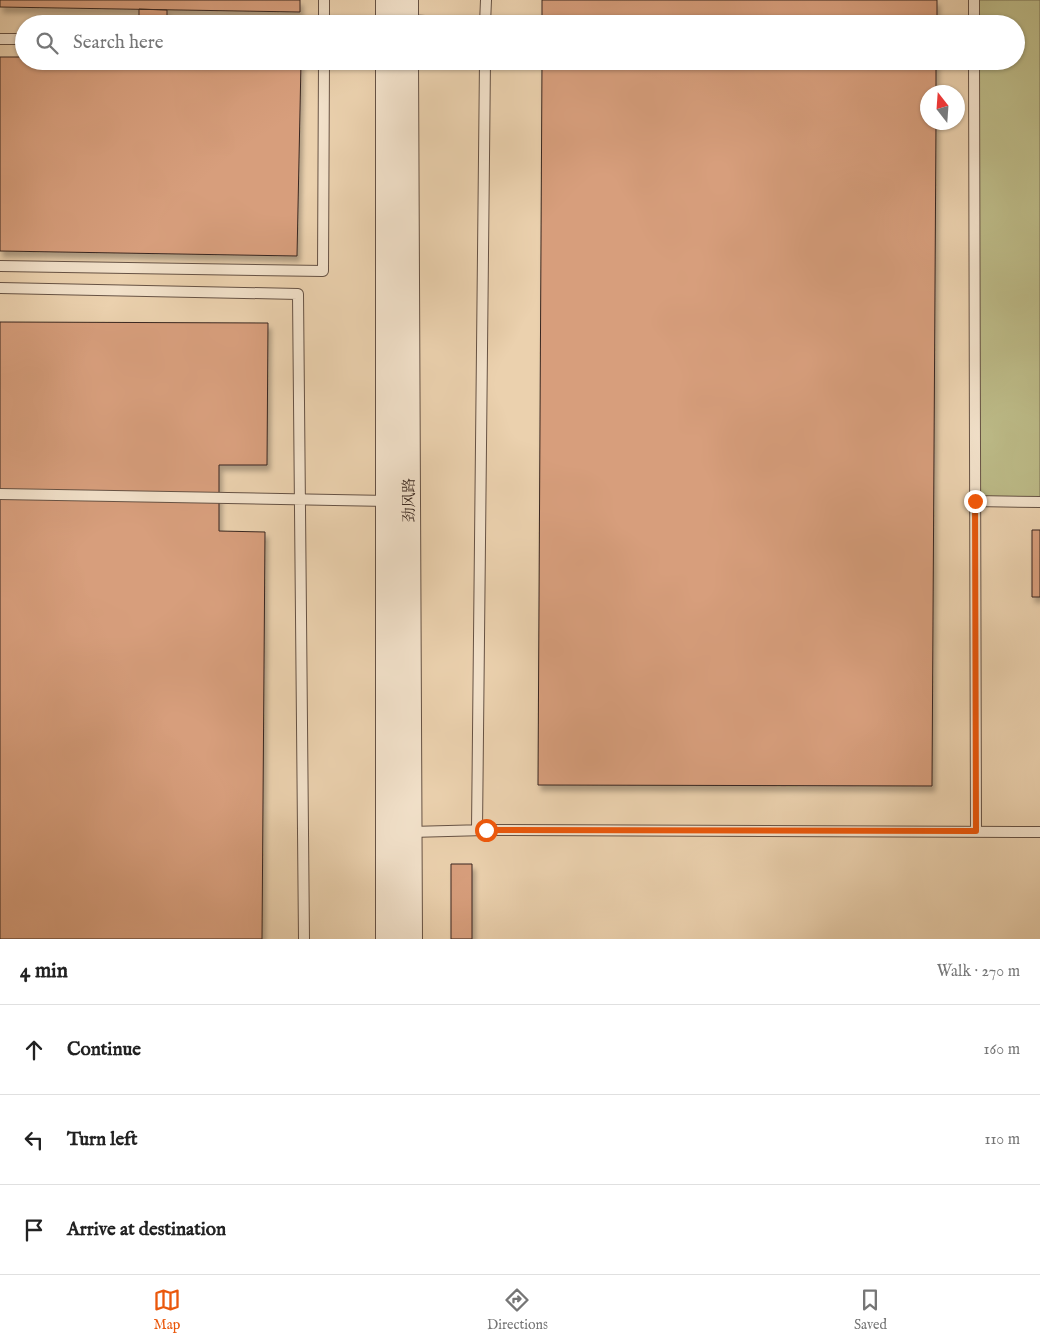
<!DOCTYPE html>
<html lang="en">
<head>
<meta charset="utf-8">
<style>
  :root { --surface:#fff; --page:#f6f6f6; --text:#222; --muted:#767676; --line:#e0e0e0; --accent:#ea580c }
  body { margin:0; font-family:"IM FELL English","Noto Serif SC",serif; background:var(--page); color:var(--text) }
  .compass { position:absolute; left:920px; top:85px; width:45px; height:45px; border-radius:50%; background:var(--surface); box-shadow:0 1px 4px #0004; rotate:343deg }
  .stop { position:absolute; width:15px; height:15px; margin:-11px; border:4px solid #ea580c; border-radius:50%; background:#fff }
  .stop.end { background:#ea580c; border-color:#fff; box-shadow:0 1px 5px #0008 }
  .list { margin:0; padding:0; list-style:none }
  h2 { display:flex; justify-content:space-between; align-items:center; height:65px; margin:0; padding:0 20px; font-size:21px }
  h2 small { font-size:16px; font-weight:400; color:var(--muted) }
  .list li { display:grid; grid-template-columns:32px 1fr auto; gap:15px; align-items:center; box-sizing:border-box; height:90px; padding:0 20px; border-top:1px solid var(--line) }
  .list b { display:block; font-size:19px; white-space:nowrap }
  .list em { font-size:16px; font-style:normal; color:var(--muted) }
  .icon { flex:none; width:28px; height:28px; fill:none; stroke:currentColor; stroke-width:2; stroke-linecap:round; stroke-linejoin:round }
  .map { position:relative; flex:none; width:1040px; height:939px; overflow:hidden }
  .search { position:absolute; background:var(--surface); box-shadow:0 1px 4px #0004; left:15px; right:15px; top:15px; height:55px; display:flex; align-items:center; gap:12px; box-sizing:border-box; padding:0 18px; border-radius:28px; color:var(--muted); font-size:19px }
  .sheet { height:335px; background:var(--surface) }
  nav { display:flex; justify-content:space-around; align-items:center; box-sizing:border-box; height:70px; border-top:1px solid var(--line); background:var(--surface); font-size:14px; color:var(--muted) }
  nav a { display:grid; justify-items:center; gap:2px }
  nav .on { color:var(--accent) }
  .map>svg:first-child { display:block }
  .green { fill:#bcba87; stroke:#7a7054 }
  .building { fill:#d79e7b; stroke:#392720; filter:url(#shadow) }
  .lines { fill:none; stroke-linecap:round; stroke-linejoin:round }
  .service-casing { stroke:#665244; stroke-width:12 }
  .tertiary-casing { stroke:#665244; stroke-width:26 }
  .service { stroke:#f2e1ca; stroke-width:10 }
  .tertiary { stroke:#f2e1ca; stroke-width:24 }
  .route { stroke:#ea580c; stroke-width:6 }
  .labels { text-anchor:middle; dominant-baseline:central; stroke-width:5; stroke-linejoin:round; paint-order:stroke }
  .street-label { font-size:15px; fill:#392720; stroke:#f2e1ca }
</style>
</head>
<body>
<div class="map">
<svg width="1040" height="939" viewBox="0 0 1040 939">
  <defs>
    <filter id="shadow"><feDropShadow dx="3" dy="5.5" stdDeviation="2.5" flood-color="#0004"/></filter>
  </defs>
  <rect width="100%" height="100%" fill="#ebd1ae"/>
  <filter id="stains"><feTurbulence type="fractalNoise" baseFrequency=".004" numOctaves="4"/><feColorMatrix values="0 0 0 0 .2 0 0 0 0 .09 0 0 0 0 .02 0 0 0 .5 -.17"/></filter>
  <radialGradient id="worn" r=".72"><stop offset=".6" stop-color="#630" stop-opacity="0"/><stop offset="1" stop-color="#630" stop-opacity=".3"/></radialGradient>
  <!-- green -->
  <path class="green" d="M 974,0 L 1040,0 L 1040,502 L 975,501 L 974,61 L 1016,61 L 1016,24 L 974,24 Z"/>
  <!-- building -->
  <path class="building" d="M 0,0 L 300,0 L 300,12 L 0,7 Z
    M 542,0 L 937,0 L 937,24 L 542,24 Z
    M 139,9 L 167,10 L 167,24 L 139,24 Z
    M 0,57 L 24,57 L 24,61 L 301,62 L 297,256 L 0,251 Z
    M 542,61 L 936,61 L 936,92 L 928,92 L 928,122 L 936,122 L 932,786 L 538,785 Z
    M 0,322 L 268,323 L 267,465 L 219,465 L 219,531 L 265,532 L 262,939 L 0,939 Z
    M 1032,530 L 1040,530 L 1040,597 L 1032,597 Z
    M 451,864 L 472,864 L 472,939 L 451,939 Z"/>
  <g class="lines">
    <defs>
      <path id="service" d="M 974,0 L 974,24
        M 406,20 L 481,24
        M 324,24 L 324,0
        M 485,24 L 486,0
        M 0,39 L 24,39
        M 974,61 L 976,831
        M 0,266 L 323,271 L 324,61
        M 0,288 L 298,294 L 304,939
        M 0,494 L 388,501
        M 975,501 L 1040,502
        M 477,830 L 485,61
        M 411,832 L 485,830 L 1040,832"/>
      <path id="tertiary" d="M 388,0 L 388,24
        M 406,24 L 406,0
        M 406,61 L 410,939
        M 388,939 L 388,61"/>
    </defs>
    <!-- service casing -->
    <use href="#service" class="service-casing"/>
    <!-- tertiary casing -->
    <use href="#tertiary" class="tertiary-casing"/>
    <!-- service -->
    <use href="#service" class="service"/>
    <!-- tertiary -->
    <use href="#tertiary" class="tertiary"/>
  </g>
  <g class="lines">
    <!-- route -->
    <path class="route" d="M 486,830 L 976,831 L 975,501"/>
  </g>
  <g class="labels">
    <!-- street labels -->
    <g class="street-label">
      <text transform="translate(409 500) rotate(-90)">劲风路</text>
    </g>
  </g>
  <rect width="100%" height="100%" filter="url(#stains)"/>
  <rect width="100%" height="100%" fill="url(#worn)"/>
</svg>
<svg class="compass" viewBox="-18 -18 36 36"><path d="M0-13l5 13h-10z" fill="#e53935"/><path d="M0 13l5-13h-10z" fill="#767676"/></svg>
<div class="stop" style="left:486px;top:830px"></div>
<div class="stop end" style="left:975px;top:501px"></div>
<div class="search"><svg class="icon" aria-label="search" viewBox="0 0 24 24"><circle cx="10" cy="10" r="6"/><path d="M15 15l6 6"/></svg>Search here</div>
</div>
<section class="sheet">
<h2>4 min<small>Walk · 270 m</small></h2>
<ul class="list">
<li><svg class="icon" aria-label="ahead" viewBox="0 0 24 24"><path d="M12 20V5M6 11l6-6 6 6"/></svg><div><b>Continue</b></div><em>160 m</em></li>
<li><svg class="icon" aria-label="left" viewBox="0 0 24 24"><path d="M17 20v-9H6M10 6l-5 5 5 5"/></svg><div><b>Turn left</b></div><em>110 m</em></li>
<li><svg class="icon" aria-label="arrive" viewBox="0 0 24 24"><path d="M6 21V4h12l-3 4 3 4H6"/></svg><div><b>Arrive at destination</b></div></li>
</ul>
</section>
<nav>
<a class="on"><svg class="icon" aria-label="map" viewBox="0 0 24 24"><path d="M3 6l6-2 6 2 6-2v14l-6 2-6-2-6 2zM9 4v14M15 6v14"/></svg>Map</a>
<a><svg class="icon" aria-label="directions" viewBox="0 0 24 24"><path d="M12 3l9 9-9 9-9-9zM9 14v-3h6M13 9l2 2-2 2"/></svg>Directions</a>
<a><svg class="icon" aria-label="saved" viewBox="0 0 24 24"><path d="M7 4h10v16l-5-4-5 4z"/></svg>Saved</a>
</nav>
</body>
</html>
